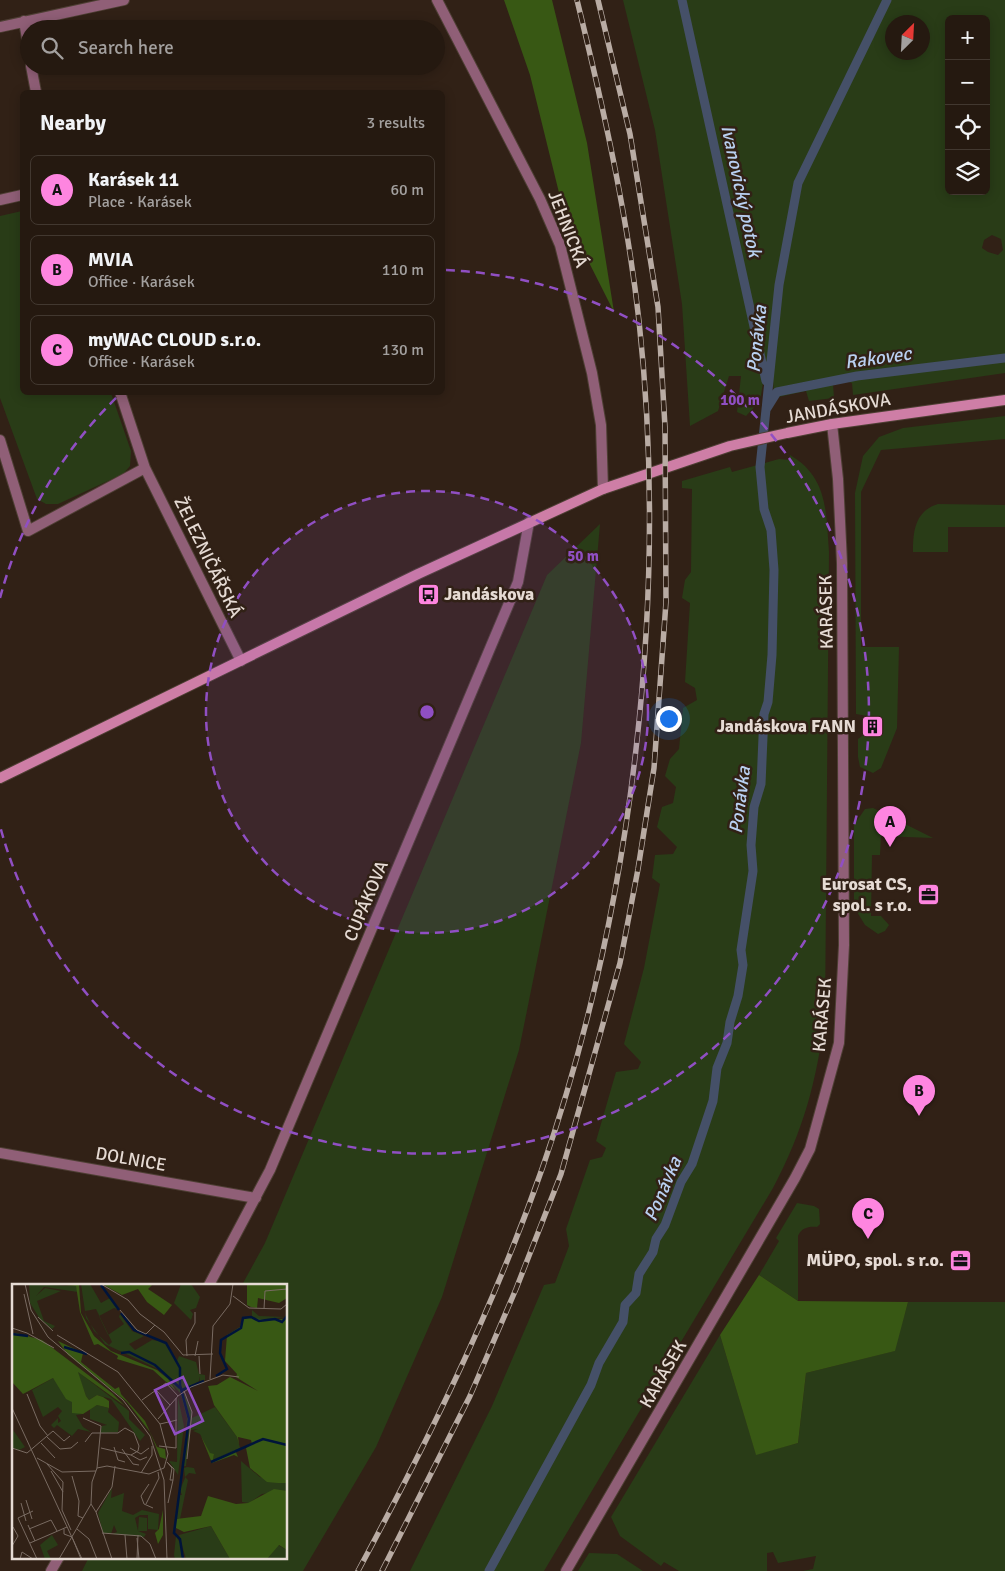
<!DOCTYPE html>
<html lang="en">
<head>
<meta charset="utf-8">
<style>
  :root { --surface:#251910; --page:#31261e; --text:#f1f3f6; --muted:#a3a09f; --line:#423830; --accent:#fe85e0 }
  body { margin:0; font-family:Signika,sans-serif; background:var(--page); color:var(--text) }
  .controls { position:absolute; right:15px; top:15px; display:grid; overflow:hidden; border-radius:8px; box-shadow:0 2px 12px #0003 }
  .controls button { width:45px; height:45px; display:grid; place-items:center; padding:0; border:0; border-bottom:1px solid var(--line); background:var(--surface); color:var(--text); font:25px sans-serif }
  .compass { position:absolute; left:885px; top:15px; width:45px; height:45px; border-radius:50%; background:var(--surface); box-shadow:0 2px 12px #0003; rotate:24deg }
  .you { position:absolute; left:668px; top:718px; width:18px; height:18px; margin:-12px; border:4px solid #fff; border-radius:50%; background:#1a73e8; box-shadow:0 0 0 8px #1a73e833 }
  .badge { display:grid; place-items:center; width:32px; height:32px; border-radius:50%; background:var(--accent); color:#111; font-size:16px; font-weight:700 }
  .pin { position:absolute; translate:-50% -41px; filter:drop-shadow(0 1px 2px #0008) }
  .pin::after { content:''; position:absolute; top:26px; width:18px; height:15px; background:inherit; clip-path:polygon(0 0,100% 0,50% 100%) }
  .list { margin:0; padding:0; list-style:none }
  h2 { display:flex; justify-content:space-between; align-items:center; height:65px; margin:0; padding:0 20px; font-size:21px }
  h2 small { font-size:16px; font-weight:400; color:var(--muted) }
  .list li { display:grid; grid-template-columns:32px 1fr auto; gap:15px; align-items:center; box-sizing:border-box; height:70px; margin:0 10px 10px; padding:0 10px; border:1px solid var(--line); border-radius:8px }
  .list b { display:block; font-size:19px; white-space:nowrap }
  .list p { margin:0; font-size:16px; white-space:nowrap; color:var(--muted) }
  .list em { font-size:16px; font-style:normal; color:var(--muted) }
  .icon { flex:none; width:28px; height:28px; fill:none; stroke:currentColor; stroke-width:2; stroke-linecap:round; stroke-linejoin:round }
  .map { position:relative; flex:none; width:1005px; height:1571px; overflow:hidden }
  .search { position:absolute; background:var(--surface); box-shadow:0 2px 12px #0003; left:20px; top:20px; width:425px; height:55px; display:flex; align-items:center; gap:12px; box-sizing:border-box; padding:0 18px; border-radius:28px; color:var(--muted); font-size:19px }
  .panel { position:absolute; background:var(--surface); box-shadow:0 2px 12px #0003; left:20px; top:90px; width:425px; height:305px; border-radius:8px }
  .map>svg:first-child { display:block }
  .green { fill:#293c17; fill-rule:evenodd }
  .forest { fill:#385814 }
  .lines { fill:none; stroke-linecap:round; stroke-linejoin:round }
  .stream { stroke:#455068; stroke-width:9 }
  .street-casing { stroke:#4e3f34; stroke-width:12 }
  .secondary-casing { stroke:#4e3f34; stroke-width:12 }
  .street { stroke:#905f77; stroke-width:10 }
  .secondary { stroke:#ce7ea6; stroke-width:10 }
  .rail-casing { stroke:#b9aca4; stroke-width:5.5 }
  .rail { stroke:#312116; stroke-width:4; stroke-dasharray:11; stroke-linecap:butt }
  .ring { fill:none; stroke:#904fc3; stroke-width:2.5; stroke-dasharray:9 6 }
  .labels { text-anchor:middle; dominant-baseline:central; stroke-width:5; stroke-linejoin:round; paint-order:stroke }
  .street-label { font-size:18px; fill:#e6dbd4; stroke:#312116 }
  .poi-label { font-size:18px; font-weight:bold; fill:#e6dbd4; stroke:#312116; text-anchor:end }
  .water-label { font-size:19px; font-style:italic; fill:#b9d0f1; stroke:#312116 }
  .inset-river { fill:none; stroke:#00143a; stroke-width:2.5 }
  .inset-road { fill:none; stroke:#796b62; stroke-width:1 }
  .view { fill:#904fc3; fill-opacity:0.15; stroke:#904fc3; stroke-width:2.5 }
  .inset-edge { fill:none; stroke:#e6dbd4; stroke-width:2.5 }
  .centre { fill:#904fc3; stroke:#312116; stroke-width:2.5 }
  .ring-label { font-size:15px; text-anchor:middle; font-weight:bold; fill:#904fc3; stroke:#312116; stroke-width:5; stroke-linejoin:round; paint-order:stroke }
</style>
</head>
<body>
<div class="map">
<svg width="1005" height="1571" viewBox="0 0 1005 1571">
  <rect width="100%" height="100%" fill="#312116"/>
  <!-- green -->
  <path class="green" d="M 623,0 L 1005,0 L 1005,373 L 853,395 L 852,383 L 842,380 L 833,384 L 834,398 L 809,401 L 806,391 L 774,398 L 773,379 L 763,383 L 760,401 L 746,416 L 737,412 L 741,376 L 729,376 L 718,411 L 690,426 L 682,304 L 655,130 ZM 949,19 L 986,19 L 986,191 L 949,191 ZM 892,22 L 922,22 L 922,52 L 892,52 ZM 992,235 L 1001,239 L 1003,250 L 998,255 L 988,252 L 982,248 L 984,240 Z
    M 22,211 L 22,392 L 111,393 L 131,451 L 130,466 L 123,474 L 58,504 L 46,504 L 37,499 L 0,398 L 0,216 Z
    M 1005,416 L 1005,439 L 881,450 L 861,492 L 861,647 L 899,647 L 897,728 L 881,768 L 873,773 L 860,767 L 858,757 L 858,739 L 866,733 L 878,734 L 879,718 L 856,714 L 855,493 L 863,456 L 879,437 L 903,428 Z
    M 790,455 C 828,477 826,512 829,552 L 825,1017 C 816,1083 804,1129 773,1188 L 544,1571 L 410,1571 L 492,1406 L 544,1285 L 555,1283 L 569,1246 L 566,1229 L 590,1160 L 602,1157 L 606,1148 L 596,1141 L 616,1072 L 638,1069 L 641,1062 L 624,1044 L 644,968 L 660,884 L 652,878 L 655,855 L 673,854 L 677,847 L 657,827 L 662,807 L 673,803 L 676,787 L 665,776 L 670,759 L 679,749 L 683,708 L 697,700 L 695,688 L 685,682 L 690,603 L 682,598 L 685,580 L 691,572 L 692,489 L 682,488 L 682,481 L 730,467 L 732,472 L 779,459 L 790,460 Z
    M 938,504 L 1005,505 L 1005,527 L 948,527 L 948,552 L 913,552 C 913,531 915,511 938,504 Z
    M 600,524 L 581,743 L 519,1050 L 442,1297 L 376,1447 L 303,1571 L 82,1571 L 89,1557 L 286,1557 L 286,1285 L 242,1285 L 265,1243 L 547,575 Z
    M 873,808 L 933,838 L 881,836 L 880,855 L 872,855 L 871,916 L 881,916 L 889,925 L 885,931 L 878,934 L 865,925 L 854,907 L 854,825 L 865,809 Z
    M 797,1203 L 814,1206 L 819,1209 L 820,1224 L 817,1227 C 809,1226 801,1228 798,1236 L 798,1301 L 759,1275 L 779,1241 L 776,1238 Z
    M 908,1302 L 1005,1302 L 1005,1571 L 803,1571 L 813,1569 L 816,1556 L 778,1563 L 773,1552 L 767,1553 L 767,1571 L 679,1571 L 664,1562 L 661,1566 L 620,1536 L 611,1517 L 720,1335 L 756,1454 L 798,1443 L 806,1373 L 894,1351 Z
    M 589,1553 L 617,1554 L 643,1571 L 578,1571 Z"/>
  <!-- forest -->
  <path class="forest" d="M 504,0 L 552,0 L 587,143 L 614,312 L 564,213 L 530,75 Z
    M 759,1275 L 798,1301 L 908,1302 L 895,1351 L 806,1373 L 798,1443 L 756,1455 L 720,1335 Z"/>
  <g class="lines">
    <!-- stream -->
    <path class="stream" d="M 682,0 L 766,381
      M 767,408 L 777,392 L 857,376 L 1005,358
      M 489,1571 L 591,1385 L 599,1363 L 623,1322 L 625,1305 L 636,1293 L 639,1274 L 653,1252 L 656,1239 L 665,1225 L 681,1182 L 692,1164 L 713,1101 L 717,1068 L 727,1043 L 730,1022 L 738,996 L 743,965 L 741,950 L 753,871 L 751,845 L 754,807 L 761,784 L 764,714 L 768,702 L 772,655 L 774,570 L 771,530 L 764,509 L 760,467 L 779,285 L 798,183 L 887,0"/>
    <defs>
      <path id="street" d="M 437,0 L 540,199 L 560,245 L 592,373 L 601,425 L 603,489
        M 24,21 L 29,51
        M 0,27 L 124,0
        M 31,66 L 36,92
        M 0,200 L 22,195
        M 120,392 L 145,468 L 241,661
        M 0,440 L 28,531 L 145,468
        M 0,1153 L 256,1198
        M 209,1285 L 270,1170 L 518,582 L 529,522
        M 51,1571 L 59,1557
        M 566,1571 L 795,1178 L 810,1149 L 839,1043 L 844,945 L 842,563 L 838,479 L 832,424"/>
      <path id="secondary" d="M 0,778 L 418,574 L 603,489 L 730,446 L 787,433 L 832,424 L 1005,400"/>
    </defs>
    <!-- street casing -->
    <use href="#street" class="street-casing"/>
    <!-- secondary casing -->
    <use href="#secondary" class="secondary-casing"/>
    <!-- street -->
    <use href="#street" class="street"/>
    <!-- secondary -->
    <use href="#secondary" class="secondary"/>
    <defs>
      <path id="rail" d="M 358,1571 C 428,1441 493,1309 542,1169 C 633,908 669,596 639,321 C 627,213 603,106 577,0
        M 382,1571 L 470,1396 L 516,1289 L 561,1174 L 620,963 L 638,869 L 654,768 L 666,602 L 665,427 L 658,307 L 630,134 L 598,0"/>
    </defs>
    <!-- rail casing -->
    <use href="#rail" class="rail-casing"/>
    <!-- rail -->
    <use href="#rail" class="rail"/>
  </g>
  <!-- distance rings -->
  <circle cx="427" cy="712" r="221" fill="#904fc3" fill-opacity=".12"/>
  <g class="ring">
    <circle cx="427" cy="712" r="221"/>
    <path d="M0 598A442 442 0 0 1 120 394M446 270A442 442 0 1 1 0 826"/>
  </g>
  <!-- icons -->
  <defs>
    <symbol id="bus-square" viewBox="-11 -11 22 22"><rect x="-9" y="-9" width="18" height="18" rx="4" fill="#fe85e0" stroke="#312116"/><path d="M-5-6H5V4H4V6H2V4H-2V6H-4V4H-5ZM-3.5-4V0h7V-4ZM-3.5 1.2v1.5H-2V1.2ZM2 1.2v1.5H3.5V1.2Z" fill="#111"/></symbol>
    <symbol id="building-square" viewBox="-11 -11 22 22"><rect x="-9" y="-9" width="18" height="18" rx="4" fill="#fe85e0" stroke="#312116"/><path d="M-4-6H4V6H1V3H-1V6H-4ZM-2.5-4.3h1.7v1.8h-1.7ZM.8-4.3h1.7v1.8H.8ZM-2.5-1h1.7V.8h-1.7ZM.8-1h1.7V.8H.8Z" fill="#111"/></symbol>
    <symbol id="office-square" viewBox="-11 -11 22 22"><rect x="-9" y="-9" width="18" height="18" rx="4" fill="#fe85e0" stroke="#312116"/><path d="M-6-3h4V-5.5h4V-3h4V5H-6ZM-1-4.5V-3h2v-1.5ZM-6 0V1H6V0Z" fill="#111"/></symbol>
  </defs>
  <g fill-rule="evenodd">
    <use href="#bus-square" x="416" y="582" width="25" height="25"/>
    <use href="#building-square" x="860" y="714" width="25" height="25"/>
    <use href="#office-square" x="916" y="882" width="25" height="25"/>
    <use href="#office-square" x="948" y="1248" width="25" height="25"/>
  </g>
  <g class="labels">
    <!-- street labels -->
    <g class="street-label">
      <text transform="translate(568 229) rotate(69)">JEHNICKÁ</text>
      <text transform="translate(838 408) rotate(-10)">JANDÁSKOVA</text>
      <text transform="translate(208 557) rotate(64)">ŽELEZNIČÁŘSKÁ</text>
      <text transform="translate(826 612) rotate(-91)">KARÁSEK</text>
      <text transform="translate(366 901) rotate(-67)">CUPÁKOVA</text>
      <text transform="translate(822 1015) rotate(-85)">KARÁSEK</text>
      <text transform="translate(131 1159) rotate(10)">DOLNICE</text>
      <text transform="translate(663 1374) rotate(-60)">KARÁSEK</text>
    </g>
    <!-- poi labels -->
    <g class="poi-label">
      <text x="444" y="594" text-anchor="start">Jandáskova</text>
      <text x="856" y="726">Jandáskova FANN</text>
      <text x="912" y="884">Eurosat CS,<tspan x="912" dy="21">spol. s r.o.</tspan></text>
      <text x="944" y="1260">MÜPO, spol. s r.o.</text>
    </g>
    <!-- water labels -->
    <g class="water-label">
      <text transform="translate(741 191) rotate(78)">Ivanovický potok</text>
      <text transform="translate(757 339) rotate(-84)">Ponávka</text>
      <text transform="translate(878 358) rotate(-8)">Rakovec</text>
      <text transform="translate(740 800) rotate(-83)">Ponávka</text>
      <text transform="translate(663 1189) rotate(-67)">Ponávka</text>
    </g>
  </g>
  <!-- overview -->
  <g transform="translate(12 1284)">
    <rect width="275" height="275" fill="#312116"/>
    <path d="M 17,0 L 64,2 L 66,8 L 32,3 L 24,12 L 33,4 L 49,7 L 25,17 L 32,37 L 43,42 L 40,45 L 28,35 L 18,19 ZM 69,0 L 78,0 L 89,19 L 98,14 L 107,26 L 102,24 L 87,32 L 96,51 L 112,40 L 107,33 L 108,30 L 120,47 L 132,52 L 117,60 L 123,66 L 140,56 L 152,58 L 165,77 L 167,72 L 184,78 L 187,90 L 193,91 L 193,96 L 188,97 L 187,92 L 187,97 L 168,109 L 146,85 L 93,60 L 74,34 ZM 84,25 L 100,58 L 97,61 L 82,47 L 74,31 L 73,27 ZM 169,0 L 179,0 L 188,13 L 184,24 L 178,26 L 181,30 L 179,36 L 162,19 ZM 240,26 L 247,32 L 273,33 L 246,36 L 240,32 ZM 65,87 L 117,127 L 117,135 L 133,151 L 128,157 L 99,115 L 85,111 L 77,116 L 74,112 ZM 41,94 L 61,118 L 62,128 L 71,130 L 64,131 L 71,143 L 79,148 L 66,145 L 60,152 L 45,141 L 42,144 L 39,141 L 46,134 L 46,139 L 49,137 L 46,132 L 50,127 L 46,123 L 31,133 L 20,106 ZM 172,109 L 180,128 L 174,182 L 171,182 L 175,134 L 169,111 ZM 166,113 L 172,142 L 166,191 L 157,177 L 165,178 ZM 85,121 L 97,124 L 96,128 L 107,138 L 106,148 L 88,149 L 90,142 L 95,141 L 78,135 L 78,125 ZM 203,123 L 225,153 L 228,164 L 201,176 L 202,170 L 198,170 L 188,150 L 181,147 L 186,145 L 179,146 L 180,134 ZM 1,146 L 13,163 L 7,166 L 0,164 ZM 229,177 L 248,193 L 275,199 L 275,207 L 250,210 L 237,219 L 230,218 ZM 175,183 L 182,184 L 184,190 L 177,189 L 173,193 L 176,196 L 168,235 L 163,234 L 167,211 L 170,211 L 168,206 L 173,194 L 172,184 ZM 100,204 L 99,214 L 112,209 L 110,227 L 121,231 L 130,226 L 147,230 L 146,246 L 136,245 L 136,231 L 128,231 L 123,234 L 126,247 L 127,233 L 135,234 L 135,247 L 126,247 L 134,250 L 132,253 L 100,250 L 105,248 L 102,241 L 99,250 L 91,249 L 86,229 ZM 199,242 L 218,275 L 174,275 L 167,251 ZM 40,251 L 46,261 L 35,267 L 39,275 L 33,275 L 28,261 ZM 164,252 L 169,261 L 170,275 L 163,275 L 162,271 ZM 266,261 L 275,266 L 275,275 L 255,275 Z" fill="#293c17" fill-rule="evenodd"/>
    <path d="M 43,0 L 67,0 L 69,29 L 82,52 L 99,67 L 145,86 L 156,95 L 164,107 L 141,86 L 105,75 L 106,72 L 86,60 L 82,61 L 68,28 L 64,2 ZM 90,0 L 141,0 L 136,5 L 160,21 L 152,31 L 135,18 L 126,5 L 110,11 ZM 235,0 L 275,0 L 275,14 L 267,19 L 246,14 L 245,24 L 239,23 L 235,21 ZM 275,31 L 275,199 L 266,199 L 255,198 L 238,184 L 234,164 L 240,160 L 239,156 L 226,153 L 227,161 L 225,153 L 202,121 L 196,102 L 205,101 L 218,93 L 246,107 L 224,93 L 225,90 L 213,77 L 215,51 L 228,43 L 231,33 L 257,36 L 271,35 ZM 4,49 L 30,56 L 100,109 L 113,122 L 66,88 L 74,112 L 77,116 L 85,111 L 91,113 L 97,117 L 97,124 L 85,121 L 71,130 L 60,129 L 60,118 L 54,115 L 41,94 L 11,110 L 0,98 L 0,50 ZM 46,57 L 71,69 L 69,78 L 103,105 L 107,103 L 109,110 L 133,137 L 145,163 L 153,165 L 154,175 L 148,173 L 138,148 L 115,118 L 56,71 ZM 189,152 L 198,169 L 202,170 L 201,176 L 223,166 L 226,173 L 222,171 L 200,179 ZM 262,205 L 275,207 L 275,266 L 267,261 L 255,275 L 218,275 L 199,242 L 172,248 L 164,244 L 161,250 L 164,235 L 189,232 L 196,212 L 224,220 L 236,219 ZM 151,226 L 151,251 L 146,260 L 143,249 L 147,245 Z" fill="#385814"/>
    <path class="inset-river" d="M 89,1 L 107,26M 109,29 L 122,46 L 154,59 L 168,84 L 168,101 L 177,135 L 162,249 L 168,255 L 171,275M 0,50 L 16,52M 52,63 L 75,70M 109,69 L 117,68 L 143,81 L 168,104M 204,92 L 215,85 L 208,69 L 209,56 L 229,44 L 231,34 L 239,33 L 247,37 L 263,35 L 270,38 L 275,32M 170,106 L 192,97M 199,178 L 251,155 L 275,161"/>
    <path class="inset-road" d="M 13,0 L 19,26 L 36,53 L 111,116 L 138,152 L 152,196 L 155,275M 89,0 L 116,16 L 128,30 L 152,48 L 171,71 L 201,70M 12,10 L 21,50M 221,12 L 237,24 L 269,25 L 275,20M 252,25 L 253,7 L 275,5M 108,26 L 125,46 L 134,50 L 143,41M 26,33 L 41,47M 0,44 L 15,49M 15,49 L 42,64M 45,51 L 106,88 L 148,140 L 156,170 L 152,184 L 137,190 L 95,182 L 85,184M 175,72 L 174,56 L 183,39 L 183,28M 183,72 L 186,57M 187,72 L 188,90M 198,95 L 201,42 L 218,20 L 221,0M 144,106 L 158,121M 172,107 L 180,128 L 175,175M 15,110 L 28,142 L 36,152M 130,116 L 154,99 L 166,112M 0,124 L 70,275M 146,135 L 166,112 L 179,103 L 211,91 L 227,93M 148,140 L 165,136M 35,153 L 48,165 L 59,164 L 66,158M 73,158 L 80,149 L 106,149 L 113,144 L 122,149 L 127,162 L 126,167 L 119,171 L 89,164M 29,159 L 43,174M 147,162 L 164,164 L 164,114M 102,163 L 106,176 L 113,178M 0,164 L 15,169 L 41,147 L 52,157 L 58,152M 118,164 L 129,170 L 137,164M 110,165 L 121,180 L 127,181M 119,171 L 128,176 L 135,173M 25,174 L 50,188 L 84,187M 155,178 L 162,185 L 161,196 L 158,196 L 160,184 ZM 35,180 L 51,198 L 50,226 L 59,246M 39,187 L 51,208M 129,189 L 140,171 L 140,162M 60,192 L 67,217 L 66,232 L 71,234M 137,200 L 129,212 L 132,220 L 141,224M 14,216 L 20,235M 9,219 L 14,237M 156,219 L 161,196M 79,220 L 84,228 L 100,275M 134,220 L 147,194 L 146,188M 21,227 L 6,234 L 25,275M 84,228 L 100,203 L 103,182M 16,241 L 23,257M 17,245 L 39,236 L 45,247M 52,245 L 52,250 L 60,253 L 69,275M 65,245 L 77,255 L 85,275M 90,249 L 129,252 L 138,260 L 144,275M 113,251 L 115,275M 125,254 L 127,275M 18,259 L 55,243M 0,262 L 6,252 L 1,243M 8,275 L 10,268 L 21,275M 47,275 L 79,220 L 80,198 L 85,184 L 89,142 L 71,134M 125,275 L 126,251"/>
    <path class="view" d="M 171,93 L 191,137 L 163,150 L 143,106 Z"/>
    <rect width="275" height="275" class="inset-edge"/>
  </g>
  <circle cx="427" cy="712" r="8" class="centre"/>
  <g class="ring-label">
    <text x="740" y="405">100 m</text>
    <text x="583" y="561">50 m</text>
  </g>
</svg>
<div class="controls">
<button>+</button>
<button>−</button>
<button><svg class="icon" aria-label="locate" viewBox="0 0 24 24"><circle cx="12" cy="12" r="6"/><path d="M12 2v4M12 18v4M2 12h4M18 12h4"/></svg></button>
<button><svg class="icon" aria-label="layers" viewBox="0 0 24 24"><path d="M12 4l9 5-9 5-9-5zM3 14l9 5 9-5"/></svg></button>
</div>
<svg class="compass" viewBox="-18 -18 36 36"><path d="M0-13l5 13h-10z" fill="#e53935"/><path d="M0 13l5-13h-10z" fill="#a3a09f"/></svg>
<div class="you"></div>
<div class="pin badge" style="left:890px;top:847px">A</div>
<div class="pin badge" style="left:919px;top:1116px">B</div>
<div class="pin badge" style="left:868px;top:1239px">C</div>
<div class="search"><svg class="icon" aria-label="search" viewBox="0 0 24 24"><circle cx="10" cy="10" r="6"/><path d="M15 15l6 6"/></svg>Search here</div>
<section class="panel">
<h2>Nearby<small>3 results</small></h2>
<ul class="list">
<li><span class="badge">A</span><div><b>Karásek 11</b><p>Place · Karásek</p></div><em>60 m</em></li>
<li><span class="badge">B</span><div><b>MVIA</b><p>Office · Karásek</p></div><em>110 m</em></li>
<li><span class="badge">C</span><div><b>myWAC CLOUD s.r.o.</b><p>Office · Karásek</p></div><em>130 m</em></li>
</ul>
</section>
</div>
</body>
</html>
